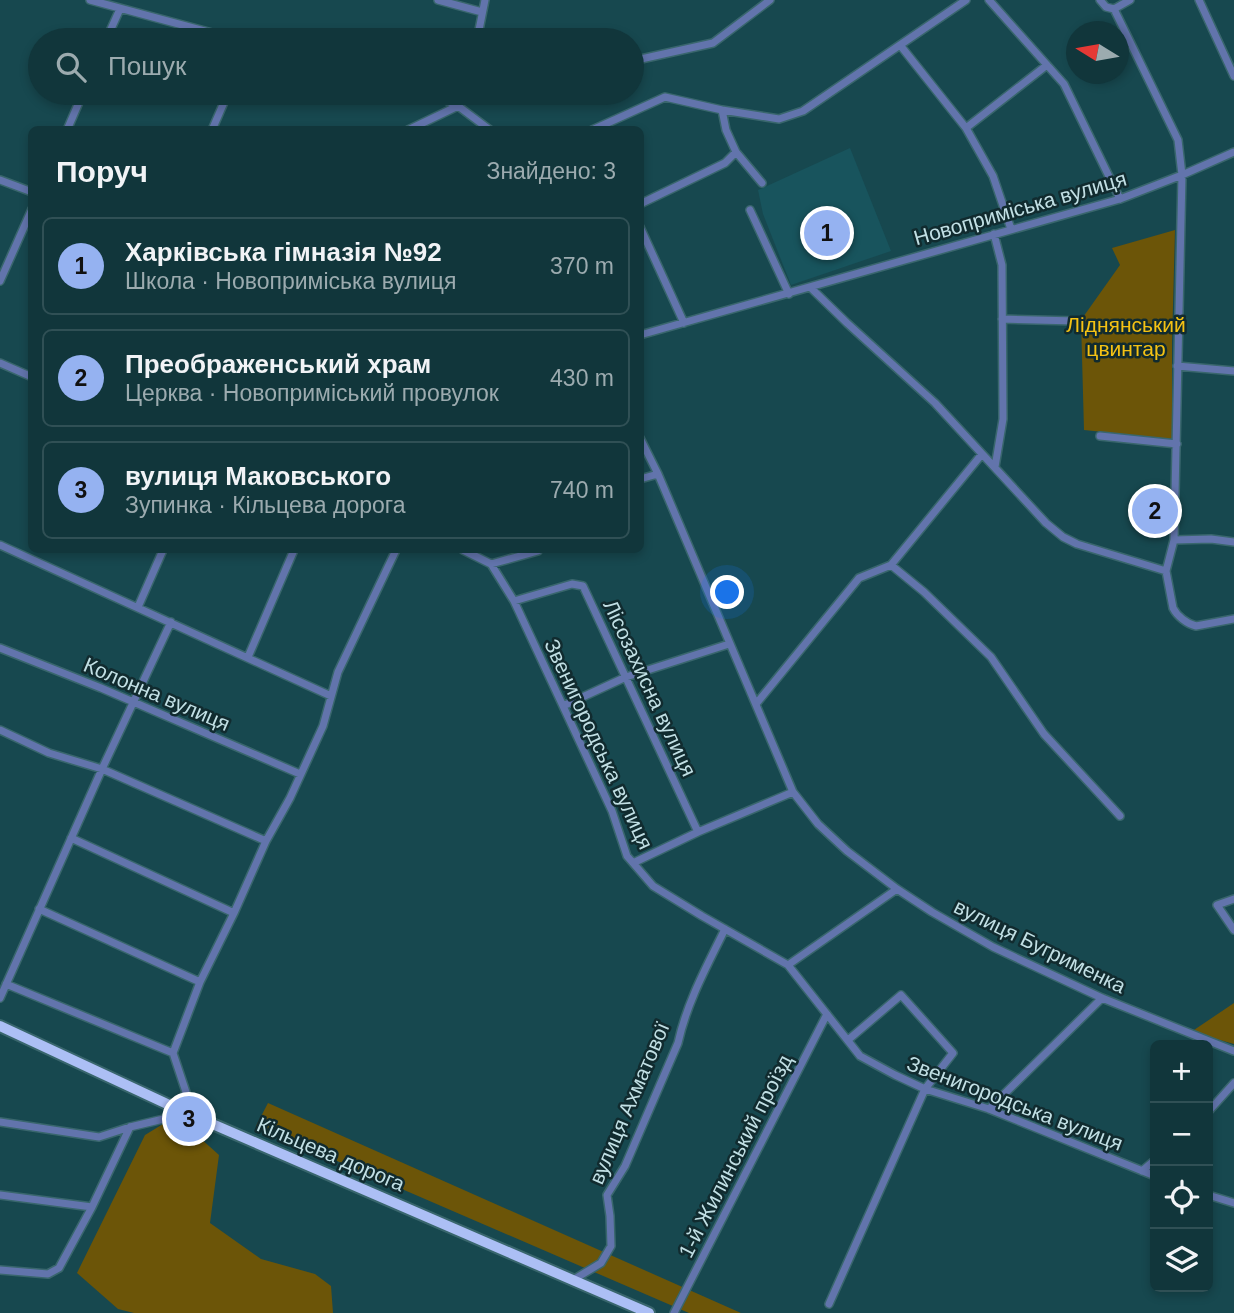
<!DOCTYPE html>
<html lang="uk">
<head>
<meta charset="utf-8">
<style>
  :root { --surface:#11363b; --page:#1a3e42; --text:#f1f3f6; --muted:#9cabaf; --line:#305055; --accent:#95b2f1 }
  body { margin:0; font-family:Helvetica,sans-serif; background:var(--page); color:var(--text) }
  .controls { position:absolute; right:21px; bottom:21px; display:grid; overflow:hidden; border-radius:10px; box-shadow:0 4px 10px #0003 }
  .controls button { width:63px; height:63px; display:grid; place-items:center; padding:0; border:0; border-bottom:2px solid var(--line); background:var(--surface); color:var(--text); font:35px sans-serif }
  .compass { position:absolute; left:1066px; top:21px; width:63px; height:63px; border-radius:50%; background:var(--surface); box-shadow:0 4px 10px #0003; rotate:281deg }
  .you { position:absolute; left:728px; top:593px; width:24px; height:24px; margin:-18px; border:5px solid #fff; border-radius:50%; background:#1a73e8; box-shadow:0 0 0 10px #1a73e833 }
  .badge { display:grid; place-items:center; width:46px; height:46px; border-radius:50%; background:var(--accent); color:#111; font-size:23px; font-weight:700 }
  .pin { position:absolute; translate:-50% -50%; border:4px solid #fff; box-shadow:0 2px 7px #0006 }
  .list { margin:0; padding:0; list-style:none }
  h2 { display:flex; justify-content:space-between; align-items:center; height:91px; margin:0; padding:0 28px; font-size:30px }
  h2 small { font-size:23px; font-weight:400; color:var(--muted) }
  .list li { display:grid; grid-template-columns:46px 1fr auto; gap:21px; align-items:center; box-sizing:border-box; height:98px; margin:0 14px 14px; padding:0 14px; border:2px solid var(--line); border-radius:10px }
  .list b { display:block; font-size:26px; white-space:nowrap }
  .list p { margin:0; font-size:23px; white-space:nowrap; color:var(--muted) }
  .list em { font-size:23px; font-style:normal; color:var(--muted) }
  .icon { flex:none; width:38px; height:38px; fill:none; stroke:currentColor; stroke-width:2; stroke-linecap:round; stroke-linejoin:round }
  .map { position:relative; flex:none; width:1234px; height:1313px; overflow:hidden }
  .search { position:absolute; background:var(--surface); box-shadow:0 4px 10px #0003; left:28px; top:28px; width:616px; height:77px; display:flex; align-items:center; gap:18px; box-sizing:border-box; padding:0 24px; border-radius:38px; color:var(--muted); font-size:26px }
  .panel { position:absolute; background:var(--surface); box-shadow:0 4px 10px #0003; left:28px; top:126px; width:616px; height:427px; border-radius:10px }
  .map>svg:first-child { display:block }
  .built { fill:#18545d }
  .green { fill:#6c5508 }
  .lines { fill:none; stroke-linecap:round; stroke-linejoin:round }
  .minor-casing { stroke:#39666d; stroke-width:10 }
  .highway-casing { stroke:#39666d; stroke-width:14 }
  .minor { stroke:#6274ac; stroke-width:7 }
  .highway { stroke:#acbff5; stroke-width:10 }
  .labels { text-anchor:middle; dominant-baseline:central; stroke-width:5; stroke-linejoin:round; paint-order:stroke }
  .street-label { font-size:21px; fill:#c1dfe4; stroke:#112b2f }
  .park-label { font-size:21px; fill:#f4c214; stroke:#112b2f }
</style>
</head>
<body>
<div class="map">
<svg width="1234" height="1313" viewBox="0 0 1234 1313">
  <rect width="100%" height="100%" fill="#17484f"/>
  <!-- built -->
  <path class="built" d="M 850,148 L 891,251 L 791,285 L 763,214 L 758,190 Z"/>
  <!-- green -->
  <path class="green" d="M 1175,230 L 1172,343 L 1172,439 L 1084,430 L 1081,320 L 1120,265 L 1112,248 Z
    M 1234,1003 L 1234,1044 L 1191,1032 Z
    M 268,1103 L 741,1313 L 689,1313 L 256,1126 Z
    M 163,1124 L 189,1128 L 219,1155 L 210,1223 L 261,1259 L 315,1274 L 331,1286 L 333,1313 L 134,1313 L 118,1309 L 77,1273 L 145,1135 Z"/>
  <g class="lines">
    <defs>
      <path id="minor" d="M 90,0 L 238,40
        M 438,0 L 482,12
        M 989,0 L 1064,84 L 1120,199
        M 1100,0 L 1106,7 L 1114,9
        M 1130,0 L 1114,9 L 1178,140 L 1182,175 L 1174,540 L 1166,571 L 1173,608 C 1177,616 1187,624 1196,626 L 1234,619
        M 1199,0 L 1234,76
        M 106,40 L 120,9
        M 477,40 L 485,0
        M 900,45 L 966,128 L 993,176 L 1011,229
        M 632,61 L 713,43 L 770,0
        M 431,93 L 458,106 L 490,130
        M 722,110 L 726,130 L 736,152 L 762,183
        M 966,128 L 1047,65
        M 67,130 L 83,93
        M 212,130 L 228,93
        M 408,130 L 458,106 L 464,93
        M 592,130 L 665,97 L 722,110 L 779,119 L 803,111 L 966,0
        M 0,180 L 32,192
        M 640,204 L 725,163 L 736,152
        M 750,210 L 789,294
        M 640,227 L 684,323
        M 994,234 L 1002,265 L 1003,419 L 995,467
        M 0,281 L 32,209
        M 811,288 L 847,323 L 935,403 L 1046,523 L 1063,537 L 1077,544 L 1166,571
        M 1002,319 L 1076,321
        M 640,335 L 1120,199 L 1182,175 L 1234,152
        M 0,363 L 32,377
        M 1177,366 L 1234,371
        M 1100,436 L 1177,444
        M 640,438 L 658,474 L 793,792 L 818,824 L 847,851 L 897,889 L 932,912 L 993,947 L 1102,998 L 1234,1051
        M 640,479 L 658,474
        M 1174,540 L 1211,539 L 1234,542
        M 0,545 L 331,696
        M 463,550 L 491,564 L 514,601 L 612,811 L 627,856 L 653,886 L 702,916 L 788,965 L 860,1056 L 895,1075 L 925,1089 L 989,1109 L 1155,1176
        M 491,564 L 538,551
        M 891,565 L 924,592 L 991,657 L 1044,734 L 1120,816
        M 514,601 L 572,584 L 583,586 L 698,832
        M 138,607 L 163,550
        M 0,648 L 101,688 L 300,774
        M 248,657 L 294,550
        M 756,704 L 859,578 L 891,565 L 982,454
        M 563,706 L 626,677 L 729,644
        M 0,730 L 49,753 L 102,769 L 266,841
        M 71,838 L 234,913
        M 633,863 L 698,832 L 793,792
        M 1234,899 L 1217,905 L 1234,930
        M 39,909 L 200,982
        M 788,965 L 897,889
        M 6,984 L 173,1053
        M 0,998 L 102,769 L 171,622
        M 989,1109 L 1102,998
        M 1208,1112 L 1234,1083
        M 0,1122 L 99,1137 L 130,1127 L 176,1116 L 186,1092 L 173,1053 L 200,982 L 234,913 L 266,841 L 290,798 L 323,726 L 338,672 L 396,550
        M 1142,1171 L 1155,1160
        M 0,1195 L 92,1207
        M 1208,1195 L 1234,1203
        M 0,1270 L 48,1274 L 59,1268 L 92,1207 L 130,1127
        M 573,1280 L 601,1263 L 611,1246 L 610,1216 L 607,1195 L 625,1166 L 678,1043 C 687,1002 707,966 725,929
        M 829,1304 L 925,1089 L 953,1053 L 901,995 L 848,1040
        M 674,1313 L 827,1014"/>
      <path id="highway" d="M 0,1026 L 180,1110 L 649,1313"/>
    </defs>
    <!-- minor casing -->
    <use href="#minor" class="minor-casing"/>
    <!-- highway casing -->
    <use href="#highway" class="highway-casing"/>
    <!-- minor -->
    <use href="#minor" class="minor"/>
    <!-- highway -->
    <use href="#highway" class="highway"/>
  </g>
  <g class="labels">
    <!-- street labels -->
    <g class="street-label">
      <text transform="translate(1020 208) rotate(-16)">Новоприміська вулиця</text>
      <text transform="translate(650 688) rotate(65)">Лісозахисна вулиця</text>
      <text transform="translate(157 694) rotate(23)">Колонна вулиця</text>
      <text transform="translate(599 744) rotate(65)">Звенигородська вулиця</text>
      <text transform="translate(1040 946) rotate(26)">вулиця Бугрименка</text>
      <text transform="translate(629 1103) rotate(-67)">вулиця Ахматової</text>
      <text transform="translate(1015 1103) rotate(21)">Звенигородська вулиця</text>
      <text transform="translate(331 1154) rotate(23)">Кільцева дорога</text>
      <text transform="translate(735 1156) rotate(-63)">1-й Жилинський проїзд</text>
    </g>
    <!-- park labels -->
    <g class="park-label">
      <text x="1126" y="324">Ліднянський<tspan x="1126" dy="24">цвинтар</tspan></text>
    </g>
  </g>
</svg>
<div class="controls">
<button>+</button>
<button>−</button>
<button><svg class="icon" aria-label="locate" viewBox="0 0 24 24"><circle cx="12" cy="12" r="6"/><path d="M12 2v4M12 18v4M2 12h4M18 12h4"/></svg></button>
<button><svg class="icon" aria-label="layers" viewBox="0 0 24 24"><path d="M12 4l9 5-9 5-9-5zM3 14l9 5 9-5"/></svg></button>
</div>
<svg class="compass" viewBox="-18 -18 36 36"><path d="M0-13l5 13h-10z" fill="#e53935"/><path d="M0 13l5-13h-10z" fill="#9cabaf"/></svg>
<div class="you"></div>
<div class="pin badge" style="left:827px;top:233px">1</div>
<div class="pin badge" style="left:1155px;top:511px">2</div>
<div class="pin badge" style="left:189px;top:1119px">3</div>
<div class="search"><svg class="icon" aria-label="search" viewBox="0 0 24 24"><circle cx="10" cy="10" r="6"/><path d="M15 15l6 6"/></svg>Пошук</div>
<section class="panel">
<h2>Поруч<small>Знайдено: 3</small></h2>
<ul class="list">
<li><span class="badge">1</span><div><b>Харківська гімназія №92</b><p>Школа · Новоприміська вулиця</p></div><em>370 m</em></li>
<li><span class="badge">2</span><div><b>Преображенський храм</b><p>Церква · Новоприміський провулок</p></div><em>430 m</em></li>
<li><span class="badge">3</span><div><b>вулиця Маковського</b><p>Зупинка · Кільцева дорога</p></div><em>740 m</em></li>
</ul>
</section>
</div>
</body>
</html>
